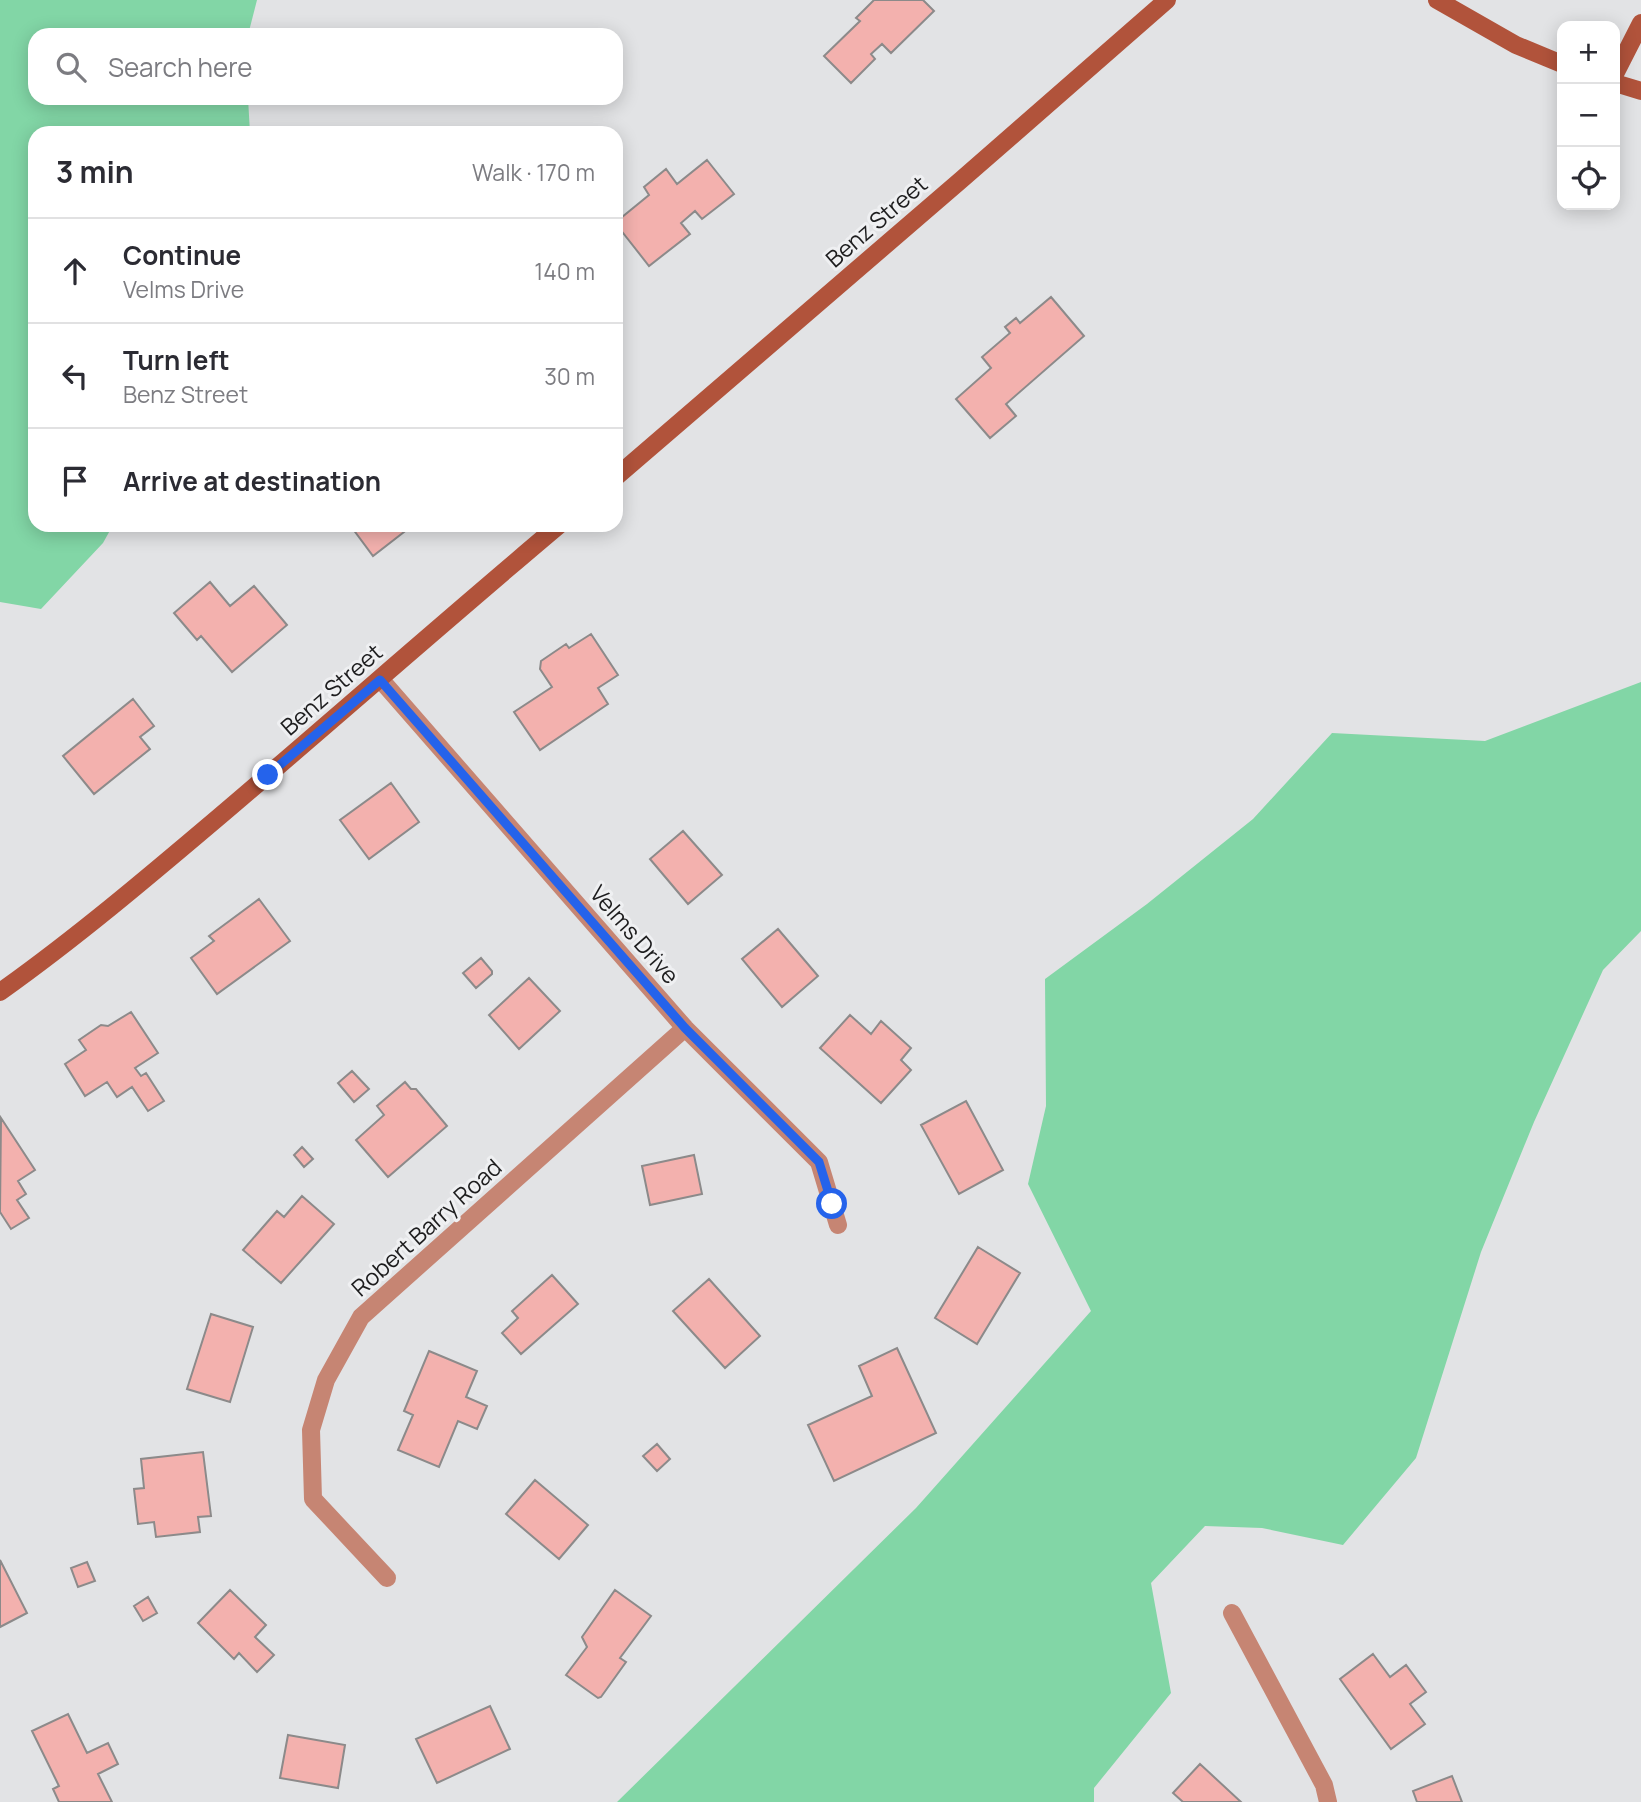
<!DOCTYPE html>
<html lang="en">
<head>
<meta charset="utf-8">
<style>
  :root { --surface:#fff; --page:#f7f7f7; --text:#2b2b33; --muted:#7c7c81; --line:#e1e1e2 }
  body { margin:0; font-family:Manrope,sans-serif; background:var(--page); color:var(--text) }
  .controls { position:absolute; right:21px; top:21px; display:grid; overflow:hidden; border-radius:14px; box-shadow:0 4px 18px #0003 }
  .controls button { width:63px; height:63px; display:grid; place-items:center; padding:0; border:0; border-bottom:2px solid var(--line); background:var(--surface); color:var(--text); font:35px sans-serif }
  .stop { position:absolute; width:21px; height:21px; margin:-16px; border:5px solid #2563eb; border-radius:50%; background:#fff }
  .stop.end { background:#2563eb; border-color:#fff; box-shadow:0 2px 7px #0008 }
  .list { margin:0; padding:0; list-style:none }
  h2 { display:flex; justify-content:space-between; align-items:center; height:91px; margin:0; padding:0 28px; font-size:30px }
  h2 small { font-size:23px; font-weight:400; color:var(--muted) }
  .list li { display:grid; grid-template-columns:46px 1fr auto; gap:21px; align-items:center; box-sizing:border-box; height:105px; padding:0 28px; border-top:2px solid var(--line) }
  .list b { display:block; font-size:26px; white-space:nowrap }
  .list p { margin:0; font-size:23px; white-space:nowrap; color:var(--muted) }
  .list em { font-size:23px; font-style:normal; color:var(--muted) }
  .icon { flex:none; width:38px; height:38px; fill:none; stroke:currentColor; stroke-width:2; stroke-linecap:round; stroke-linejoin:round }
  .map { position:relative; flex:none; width:1641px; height:1802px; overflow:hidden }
  .search { position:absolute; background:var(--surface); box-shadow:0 4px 18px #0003; left:28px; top:28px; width:595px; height:77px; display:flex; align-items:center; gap:18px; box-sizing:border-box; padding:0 24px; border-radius:21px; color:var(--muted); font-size:26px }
  .panel { position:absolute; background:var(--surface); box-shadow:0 4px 18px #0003; left:28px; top:126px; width:595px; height:406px; border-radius:21px }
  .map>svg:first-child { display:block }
  .green { fill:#82d6a6 }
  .building { fill:#f3b1ae; stroke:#8c8a8a; stroke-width:2 }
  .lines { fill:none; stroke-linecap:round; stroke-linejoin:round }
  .street { stroke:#c68573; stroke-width:18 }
  .secondary { stroke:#b1533b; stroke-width:18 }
  .route { stroke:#2563eb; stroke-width:9 }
  .labels { text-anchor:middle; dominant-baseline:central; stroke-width:6; stroke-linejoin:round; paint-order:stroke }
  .street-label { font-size:23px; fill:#1d1d1e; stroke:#eff0f2 }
</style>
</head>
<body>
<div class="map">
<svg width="1641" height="1802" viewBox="0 0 1641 1802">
  <rect width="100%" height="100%" fill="#e2e3e5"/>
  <!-- green -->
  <path class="green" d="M 0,0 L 257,0 L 248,35 L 35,35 L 35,98 L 248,98 L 250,133 L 35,133 L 35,525 L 113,525 L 103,543 L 41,609 L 0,602 Z
    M 1641,682 L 1641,931 L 1603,970 L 1534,1122 L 1481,1252 L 1416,1458 L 1343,1545 L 1262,1528 L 1205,1526 L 1151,1583 L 1171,1693 L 1094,1788 L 1094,1802 L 617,1802 L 916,1508 L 1091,1311 L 1028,1184 L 1046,1106 L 1045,979 L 1147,904 L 1253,819 L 1332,733 L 1485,741 Z"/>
  <!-- building -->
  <path class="building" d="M 874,0 L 923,0 L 934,11 L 891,53 L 882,44 L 871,54 L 875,59 L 851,83 L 824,56 L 860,21 L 856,18 Z
    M 707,160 L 734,194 L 702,219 L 695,211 L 681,223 L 690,234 L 649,266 L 616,224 L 616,222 L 649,195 L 644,187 L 666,169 L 677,184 Z
    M 1051,297 L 1084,336 L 1006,404 L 1016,416 L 990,438 L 956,399 L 991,368 L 982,357 L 1010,333 L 1005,327 L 1016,318 L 1020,323 Z
    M 350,525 L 413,525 L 373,556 Z
    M 210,582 L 230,606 L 254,586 L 287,625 L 232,672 L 201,636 L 197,640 L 174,613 Z
    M 591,634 L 618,675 L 598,688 L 608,704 L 540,750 L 514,712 L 552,687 L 540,669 L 541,661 L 566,644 L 569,648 Z
    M 133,699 L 154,726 L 140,737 L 150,749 L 94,794 L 63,756 Z
    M 391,783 L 419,822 L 369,859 L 340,820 Z
    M 683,831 L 722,875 L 688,904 L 650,859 Z
    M 259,899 L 290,941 L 217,994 L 191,958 L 214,941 L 209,936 Z
    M 778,929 L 818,976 L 782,1007 L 742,959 Z
    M 481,958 L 492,971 L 492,974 L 476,988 L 463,973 Z
    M 529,978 L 560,1011 L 519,1049 L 489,1015 Z
    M 131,1012 L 158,1053 L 135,1068 L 141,1076 L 146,1073 L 164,1101 L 148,1111 L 132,1087 L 117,1097 L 107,1082 L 85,1096 L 65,1064 L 86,1050 L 79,1040 L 101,1025 L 108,1026 Z
    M 850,1015 L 871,1034 L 881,1021 L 911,1048 L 901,1060 L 911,1070 L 881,1103 L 820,1048 Z
    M 352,1071 L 369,1089 L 354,1102 L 338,1083 Z
    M 405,1082 L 411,1089 L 416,1089 L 447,1126 L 388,1177 L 356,1140 L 384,1115 L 377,1106 Z
    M 966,1101 L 1003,1170 L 959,1194 L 921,1125 Z
    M 1,1118 L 35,1170 L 18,1181 L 26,1194 L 17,1200 L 29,1218 L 11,1229 L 0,1212 Z
    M 302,1147 L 313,1159 L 304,1167 L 294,1155 Z
    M 694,1155 L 702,1194 L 650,1205 L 642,1166 Z
    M 302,1196 L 334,1224 L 281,1283 L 243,1250 L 277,1211 L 284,1217 Z
    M 978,1247 L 1020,1273 L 977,1344 L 935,1318 Z
    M 552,1275 L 578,1304 L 521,1354 L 502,1333 L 518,1318 L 512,1311 Z
    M 709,1279 L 760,1336 L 725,1368 L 673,1311 Z
    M 211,1314 L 253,1327 L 230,1402 L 187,1389 Z
    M 897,1348 L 936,1433 L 834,1481 L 808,1425 L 872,1396 L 859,1366 Z
    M 429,1351 L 477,1371 L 466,1397 L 487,1406 L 477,1429 L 458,1421 L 439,1467 L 398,1450 L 413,1415 L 404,1411 Z
    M 657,1444 L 670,1459 L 657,1471 L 643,1456 Z
    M 203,1452 L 211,1516 L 198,1517 L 200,1532 L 156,1537 L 154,1522 L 138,1524 L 134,1489 L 144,1488 L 141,1459 Z
    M 535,1480 L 588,1525 L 559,1559 L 506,1514 Z
    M 0,1560 L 27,1613 L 0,1627 Z
    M 87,1562 L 95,1581 L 78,1587 L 71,1568 Z
    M 230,1590 L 266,1625 L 255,1637 L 274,1655 L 257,1672 L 239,1653 L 234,1659 L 198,1623 Z
    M 615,1590 L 651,1616 L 620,1658 L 626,1662 L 601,1697 L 598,1698 L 566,1675 L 587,1647 L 582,1637 Z
    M 148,1597 L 157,1613 L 143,1621 L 134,1606 Z
    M 1373,1654 L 1390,1677 L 1406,1665 L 1426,1692 L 1410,1704 L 1425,1724 L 1391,1749 L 1340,1679 Z
    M 490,1706 L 510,1749 L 437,1783 L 416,1739 Z
    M 68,1714 L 87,1753 L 108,1743 L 118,1764 L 98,1774 L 112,1802 L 59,1802 L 53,1789 L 59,1786 L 32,1731 Z
    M 288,1735 L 345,1745 L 338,1788 L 280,1778 Z
    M 1200,1764 L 1241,1802 L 1183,1802 L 1173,1793 Z
    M 1452,1776 L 1462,1802 L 1417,1802 L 1413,1791 Z"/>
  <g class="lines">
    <!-- street -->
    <path class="street" d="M 381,680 L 685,1028 L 819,1162 L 838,1225
      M 387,1578 L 313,1499 L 311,1430 L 326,1380 L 361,1317 L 685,1028
      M 1232,1613 L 1324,1785 L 1328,1802"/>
    <!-- secondary -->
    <path class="secondary" d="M 1437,0 L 1516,45 L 1562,64
      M 1615,74 L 1641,23
      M 1615,83 L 1641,91
      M 616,477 L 961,180 L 1167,0
      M 0,992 C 76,938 148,877 220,816 C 334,719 445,621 559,525"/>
  </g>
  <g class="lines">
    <!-- route -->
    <path class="route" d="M 268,775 L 380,680 L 685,1028 L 819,1162 L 832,1204"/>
  </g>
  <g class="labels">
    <!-- street labels -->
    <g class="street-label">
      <text transform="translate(876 221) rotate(-41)">Benz Street</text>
      <text transform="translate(331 689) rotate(-41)">Benz Street</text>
      <text transform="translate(635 934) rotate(49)">Velms Drive</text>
      <text transform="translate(426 1227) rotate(-42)">Robert Barry Road</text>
    </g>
  </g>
</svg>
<div class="controls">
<button>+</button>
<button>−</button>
<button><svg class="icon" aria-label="locate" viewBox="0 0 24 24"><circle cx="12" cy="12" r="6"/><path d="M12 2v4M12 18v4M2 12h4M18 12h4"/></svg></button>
</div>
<div class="stop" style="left:832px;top:1204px"></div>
<div class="stop end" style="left:268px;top:775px"></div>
<div class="search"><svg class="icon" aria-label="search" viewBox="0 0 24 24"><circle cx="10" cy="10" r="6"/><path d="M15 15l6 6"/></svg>Search here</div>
<section class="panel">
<h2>3 min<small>Walk · 170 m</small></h2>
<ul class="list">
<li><svg class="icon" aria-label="ahead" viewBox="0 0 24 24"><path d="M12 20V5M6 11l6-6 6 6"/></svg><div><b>Continue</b><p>Velms Drive</p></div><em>140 m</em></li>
<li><svg class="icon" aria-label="left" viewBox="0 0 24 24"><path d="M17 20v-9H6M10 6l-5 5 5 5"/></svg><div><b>Turn left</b><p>Benz Street</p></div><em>30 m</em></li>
<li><svg class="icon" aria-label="arrive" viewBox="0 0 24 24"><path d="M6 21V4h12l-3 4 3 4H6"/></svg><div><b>Arrive at destination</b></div></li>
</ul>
</section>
</div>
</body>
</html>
